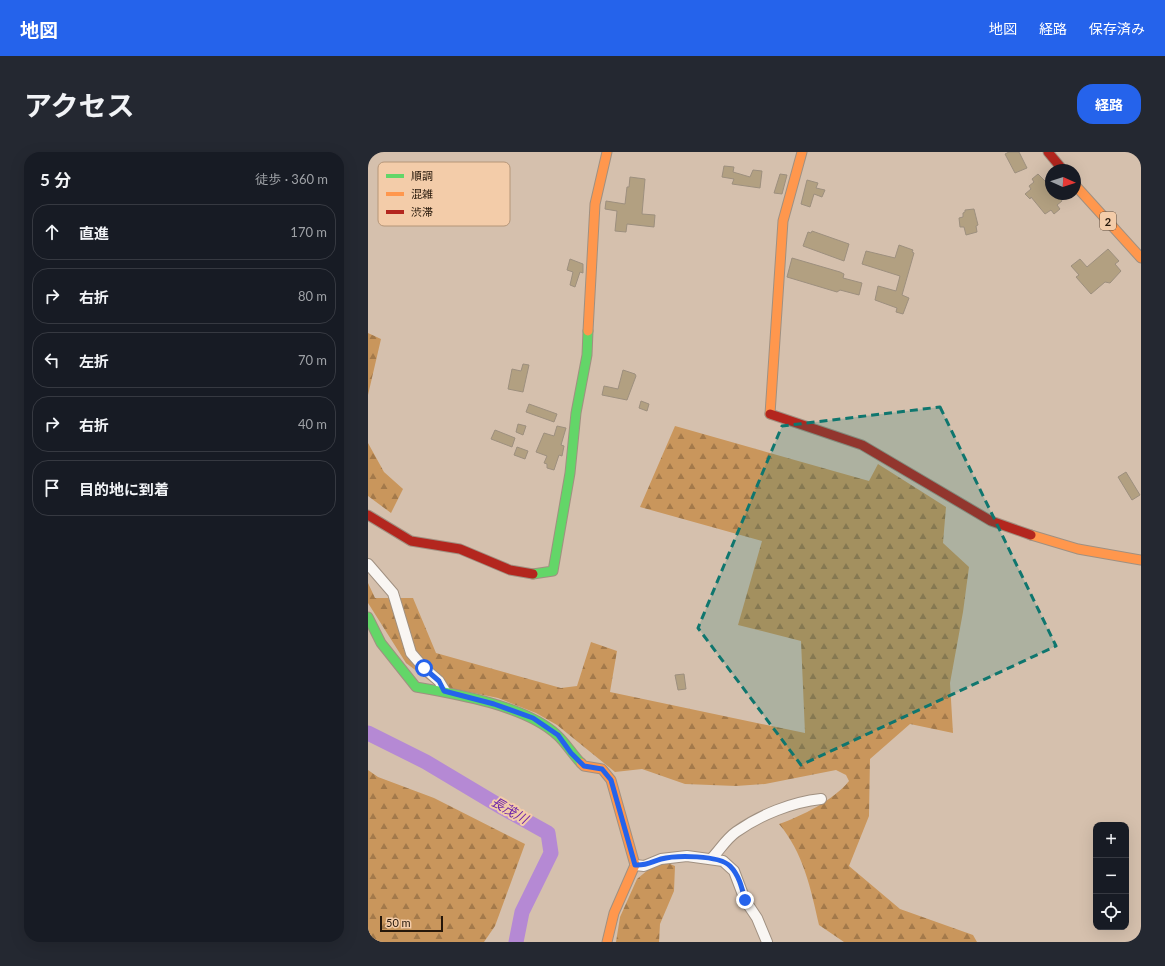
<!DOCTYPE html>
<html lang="ja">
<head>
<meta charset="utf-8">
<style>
  :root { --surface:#171b24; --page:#242831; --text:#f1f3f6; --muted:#9ea1a6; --line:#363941; --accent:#2563eb }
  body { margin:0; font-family:Lato,"Noto Sans JP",sans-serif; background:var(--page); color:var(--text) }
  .controls { position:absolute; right:12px; bottom:12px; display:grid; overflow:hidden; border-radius:8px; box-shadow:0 4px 16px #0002 }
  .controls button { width:36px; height:36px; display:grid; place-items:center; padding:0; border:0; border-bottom:1px solid var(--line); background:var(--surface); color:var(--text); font:20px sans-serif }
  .compass { position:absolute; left:677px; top:12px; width:36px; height:36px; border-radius:50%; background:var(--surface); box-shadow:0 4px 16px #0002; rotate:93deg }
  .scale { position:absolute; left:12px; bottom:10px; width:63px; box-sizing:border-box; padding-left:4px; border:2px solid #25170a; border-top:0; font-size:11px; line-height:14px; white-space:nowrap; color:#25170a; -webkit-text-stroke:3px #f3cca9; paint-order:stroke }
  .stop { position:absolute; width:12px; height:12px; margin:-9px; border:3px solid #2563eb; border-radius:50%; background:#fff }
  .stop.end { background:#2563eb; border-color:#fff; box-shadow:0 1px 4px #0008 }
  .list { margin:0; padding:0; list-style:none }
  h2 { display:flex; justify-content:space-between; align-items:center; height:52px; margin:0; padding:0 16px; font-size:17px }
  h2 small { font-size:13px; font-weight:400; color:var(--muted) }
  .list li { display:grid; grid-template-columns:26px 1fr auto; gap:12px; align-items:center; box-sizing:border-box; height:56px; margin:0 8px 8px; padding:0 8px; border:1px solid var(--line); border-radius:16px }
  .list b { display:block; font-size:15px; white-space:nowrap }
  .list em { font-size:13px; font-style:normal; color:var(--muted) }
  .icon { flex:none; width:22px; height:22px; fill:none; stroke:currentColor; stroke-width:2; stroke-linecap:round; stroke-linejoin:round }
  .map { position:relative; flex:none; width:773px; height:790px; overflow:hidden; border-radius:16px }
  header { display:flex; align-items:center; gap:24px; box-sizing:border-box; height:56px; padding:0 20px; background:var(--accent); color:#fff }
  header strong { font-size:19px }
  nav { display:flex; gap:22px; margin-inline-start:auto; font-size:14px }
  .intro { display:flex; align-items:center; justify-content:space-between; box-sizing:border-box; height:96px; padding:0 24px }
  h1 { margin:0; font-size:28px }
  .button { padding:10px 18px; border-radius:16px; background:var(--accent); color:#fff; font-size:14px; font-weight:700 }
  main { display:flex; gap:24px; padding:0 24px }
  aside { flex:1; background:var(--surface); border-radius:16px; box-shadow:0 4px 16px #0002 }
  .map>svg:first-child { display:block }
  .forest { fill:url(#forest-firs) }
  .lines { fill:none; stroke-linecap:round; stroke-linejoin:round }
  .river { stroke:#b589d4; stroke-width:15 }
  .building { fill:#b2a081; stroke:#9d8f7e }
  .street-casing { stroke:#a09081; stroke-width:12 }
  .fast-casing { stroke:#a09081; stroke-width:11 }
  .slow-casing { stroke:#a09081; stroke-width:11 }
  .jam-casing { stroke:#a09081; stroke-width:11 }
  .street { stroke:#f9f6f3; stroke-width:10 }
  .fast { stroke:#63d668; stroke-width:9 }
  .slow { stroke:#ff974d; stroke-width:9 }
  .jam { stroke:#b3261e; stroke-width:9 }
  .route { stroke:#2563eb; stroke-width:5 }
  .marked { fill:#0f766e; fill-opacity:0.2; stroke:#0f766e; stroke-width:3; stroke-dasharray:8 5; stroke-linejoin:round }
  .labels { text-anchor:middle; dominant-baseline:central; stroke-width:4; stroke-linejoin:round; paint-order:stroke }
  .shield { fill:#f3cca9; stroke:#634d3a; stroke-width:1 }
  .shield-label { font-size:11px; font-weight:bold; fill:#25170a }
  .water-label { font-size:13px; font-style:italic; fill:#6b22a9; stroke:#f3cca9 }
  .key { fill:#f3cca9; stroke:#b59679; stroke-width:1 }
  .key-label { font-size:11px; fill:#25170a }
</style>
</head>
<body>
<header>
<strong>地図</strong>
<nav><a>地図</a><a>経路</a><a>保存済み</a></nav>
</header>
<div class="intro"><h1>アクセス</h1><a class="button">経路</a></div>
<main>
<aside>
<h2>5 分<small>徒歩 · 360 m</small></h2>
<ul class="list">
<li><svg class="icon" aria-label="ahead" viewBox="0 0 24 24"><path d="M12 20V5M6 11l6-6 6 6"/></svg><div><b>直進</b></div><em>170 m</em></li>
<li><svg class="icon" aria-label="right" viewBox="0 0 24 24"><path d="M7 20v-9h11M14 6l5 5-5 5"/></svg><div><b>右折</b></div><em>80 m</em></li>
<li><svg class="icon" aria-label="left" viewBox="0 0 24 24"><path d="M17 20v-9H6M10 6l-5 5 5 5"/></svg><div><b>左折</b></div><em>70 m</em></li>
<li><svg class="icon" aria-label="right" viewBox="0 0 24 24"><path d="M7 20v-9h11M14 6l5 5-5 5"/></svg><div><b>右折</b></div><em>40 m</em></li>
<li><svg class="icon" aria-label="arrive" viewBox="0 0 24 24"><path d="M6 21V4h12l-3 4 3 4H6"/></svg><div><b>目的地に到着</b></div></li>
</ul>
</aside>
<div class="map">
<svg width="773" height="790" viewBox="0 0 773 790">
  <defs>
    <pattern id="forest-firs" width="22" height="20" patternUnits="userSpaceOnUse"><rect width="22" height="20" fill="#c9965c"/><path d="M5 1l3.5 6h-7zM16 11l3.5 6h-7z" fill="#a3794a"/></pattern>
  </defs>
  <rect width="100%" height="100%" fill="#d5c0ad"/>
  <!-- forest -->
  <path class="forest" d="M 0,181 L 13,187 L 0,243 Z
    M 307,274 L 501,329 L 510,312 L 578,355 L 575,391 L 601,415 L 595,460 L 582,531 L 585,581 L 542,572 L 502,607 L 501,664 L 481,714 L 532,757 L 605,783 L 609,790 L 476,790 L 451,773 C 443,737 435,700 411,672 C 434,664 466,648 481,629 L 478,623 L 468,618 L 397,632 L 368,634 L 317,632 L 274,617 L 247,620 L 189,573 L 168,561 L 130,546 L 67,533 L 38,511 L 0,451 L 0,431 L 7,446 L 45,446 L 68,501 L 193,536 L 209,534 L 223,490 L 249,499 L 242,540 L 437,581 L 433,489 L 370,473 L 394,389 L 272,355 Z
    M 0,291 L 16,320 L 35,337 L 23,361 L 0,344 Z
    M 0,618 L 10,625 L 66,646 L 157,692 L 127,774 L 116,790 L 0,790 Z
    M 292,708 L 307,714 L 306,739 L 292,772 L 291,790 L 248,790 L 252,765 L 269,727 Z"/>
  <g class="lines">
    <!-- river -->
    <path class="river" d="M 0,581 L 58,610 L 135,656 L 180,681 L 183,701 L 154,760 L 148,790"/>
  </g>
  <!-- building -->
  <path class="building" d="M 641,0 L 651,0 L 659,16 L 647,21 L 637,2 Z
    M 356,14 L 366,15 L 365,20 L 382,25 L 385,18 L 394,19 L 392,36 L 364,32 L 366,27 L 354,25 Z
    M 412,22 L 419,23 L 414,42 L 406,41 Z
    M 670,22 L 683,35 L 683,42 L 689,42 L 694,49 L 689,53 L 692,57 L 686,62 L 683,58 L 677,62 L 663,45 L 662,47 L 657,42 L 663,37 L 661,34 L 666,30 L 664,27 Z
    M 262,25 L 277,27 L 274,62 L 287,63 L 286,75 L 259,72 L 258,80 L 247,79 L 249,59 L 237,57 L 238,49 L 257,52 L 259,35 L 261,35 Z
    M 439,28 L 450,31 L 448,36 L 457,38 L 454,45 L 446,42 L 442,55 L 433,52 Z
    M 606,57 L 610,73 L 608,74 L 609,80 L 598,83 L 596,75 L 592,75 L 591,66 L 595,65 L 595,61 L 597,60 L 597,58 Z
    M 444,79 L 481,92 L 476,109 L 435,94 L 440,80 L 443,81 Z
    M 531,93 L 545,98 L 544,100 L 546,101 L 534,143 L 541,146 L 535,162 L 528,160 L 529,156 L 507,148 L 510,134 L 528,139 L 532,124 L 494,112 L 498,99 L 527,106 Z
    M 740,97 L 751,109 L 747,112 L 753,119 L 742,131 L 737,130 L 723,142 L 708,125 L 711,123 L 703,114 L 712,107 L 719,115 Z
    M 424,106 L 472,120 L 476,122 L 475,126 L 494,131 L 491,143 L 472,138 L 469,140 L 419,125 Z
    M 202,107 L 215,112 L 215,121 L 212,120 L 207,135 L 202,133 L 205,120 L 199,118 Z
    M 155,212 L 161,213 L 155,240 L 140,237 L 144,217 L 153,219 Z
    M 255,218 L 267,222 L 268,224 L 259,248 L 234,243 L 236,234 L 250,237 Z
    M 273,249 L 281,252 L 279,259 L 271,256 Z
    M 161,252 L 189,262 L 186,270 L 158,260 Z
    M 150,272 L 158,274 L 155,283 L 148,280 Z
    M 189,274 L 198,276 L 193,293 L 196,294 L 194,304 L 191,303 L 186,318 L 179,316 L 179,312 L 176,311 L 179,304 L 168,300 L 176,281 L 186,284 Z
    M 127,278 L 147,286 L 144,295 L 123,287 Z
    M 149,295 L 160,299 L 157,307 L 146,303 Z
    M 758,320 L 772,343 L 764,348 L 750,325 Z
    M 316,522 L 318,537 L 310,538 L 307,523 Z"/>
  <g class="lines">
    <defs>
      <path id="street" d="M 0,412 L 25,441 L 43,501 L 56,516 L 71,529 L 77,539
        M 343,707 C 351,699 358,687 368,680 C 392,663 424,650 453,647
        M 267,713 L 276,714 L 293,707 L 319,704 L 355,709 L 366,719 L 377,748 L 389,766 L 399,790"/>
      <path id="fast" d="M 165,422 L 185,419 L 202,321 L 208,261 L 219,203 L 220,179
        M 0,465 L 13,491 L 48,535 C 89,542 158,554 189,583 C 198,591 204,602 213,611"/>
      <path id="slow" d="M 707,33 L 773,106
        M 220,179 L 227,52 L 239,0
        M 402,262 L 415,69 L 434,0
        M 663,383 L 710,397 L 773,408
        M 213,611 L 216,614 L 234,617 L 243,628 L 267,713 L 246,761 L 239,790"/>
      <path id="jam" d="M 680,0 L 695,18
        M 402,262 L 494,293 L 623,369 L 663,383
        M 0,363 L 43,389 L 92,397 L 142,418 L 165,422"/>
    </defs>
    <!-- street casing -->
    <use href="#street" class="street-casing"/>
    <!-- fast casing -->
    <use href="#fast" class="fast-casing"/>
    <!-- slow casing -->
    <use href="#slow" class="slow-casing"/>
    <!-- jam casing -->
    <use href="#jam" class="jam-casing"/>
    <!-- street -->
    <use href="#street" class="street"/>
    <!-- fast -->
    <use href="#fast" class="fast"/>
    <!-- slow -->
    <use href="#slow" class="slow"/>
    <!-- jam -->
    <use href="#jam" class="jam"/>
  </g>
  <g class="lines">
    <!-- route -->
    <path class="route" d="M 56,516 L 71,529 L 76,539 L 126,552 L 165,566 L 190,583 L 203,601 L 216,614 L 234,617 L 243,628 L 267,713 C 278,714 283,710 293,707 C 308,703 351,703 362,714 C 371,723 374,736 377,748"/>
  </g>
  <!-- marked area -->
  <path class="marked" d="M 572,255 L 688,494 L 433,613 L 330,476 L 414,274 Z"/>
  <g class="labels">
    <!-- shield labels -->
    <rect class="shield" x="732" y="60" width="16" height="18" rx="3"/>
    <g class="shield-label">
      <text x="740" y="69">2</text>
    </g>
    <!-- water labels -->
    <g class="water-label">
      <text transform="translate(142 658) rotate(30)">長茂川</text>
    </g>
  </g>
  <!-- legend -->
  <rect x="10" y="10" width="132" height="64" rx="6" class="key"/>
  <rect x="18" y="22" width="18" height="4" fill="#63d668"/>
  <rect x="18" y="40" width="18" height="4" fill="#ff974d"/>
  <rect x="18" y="58" width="18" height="4" fill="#b3261e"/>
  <g class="key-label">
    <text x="43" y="28">順調</text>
    <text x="43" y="46">混雑</text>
    <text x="43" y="64">渋滞</text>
  </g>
</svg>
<div class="controls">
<button>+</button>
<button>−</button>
<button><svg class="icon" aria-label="locate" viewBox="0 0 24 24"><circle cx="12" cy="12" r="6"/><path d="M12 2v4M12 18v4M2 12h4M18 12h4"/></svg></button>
</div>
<svg class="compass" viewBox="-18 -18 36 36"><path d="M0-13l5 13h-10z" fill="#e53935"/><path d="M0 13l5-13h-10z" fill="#9ea1a6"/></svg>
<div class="scale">50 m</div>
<div class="stop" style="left:56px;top:516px"></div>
<div class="stop end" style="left:377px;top:748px"></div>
</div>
</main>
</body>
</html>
